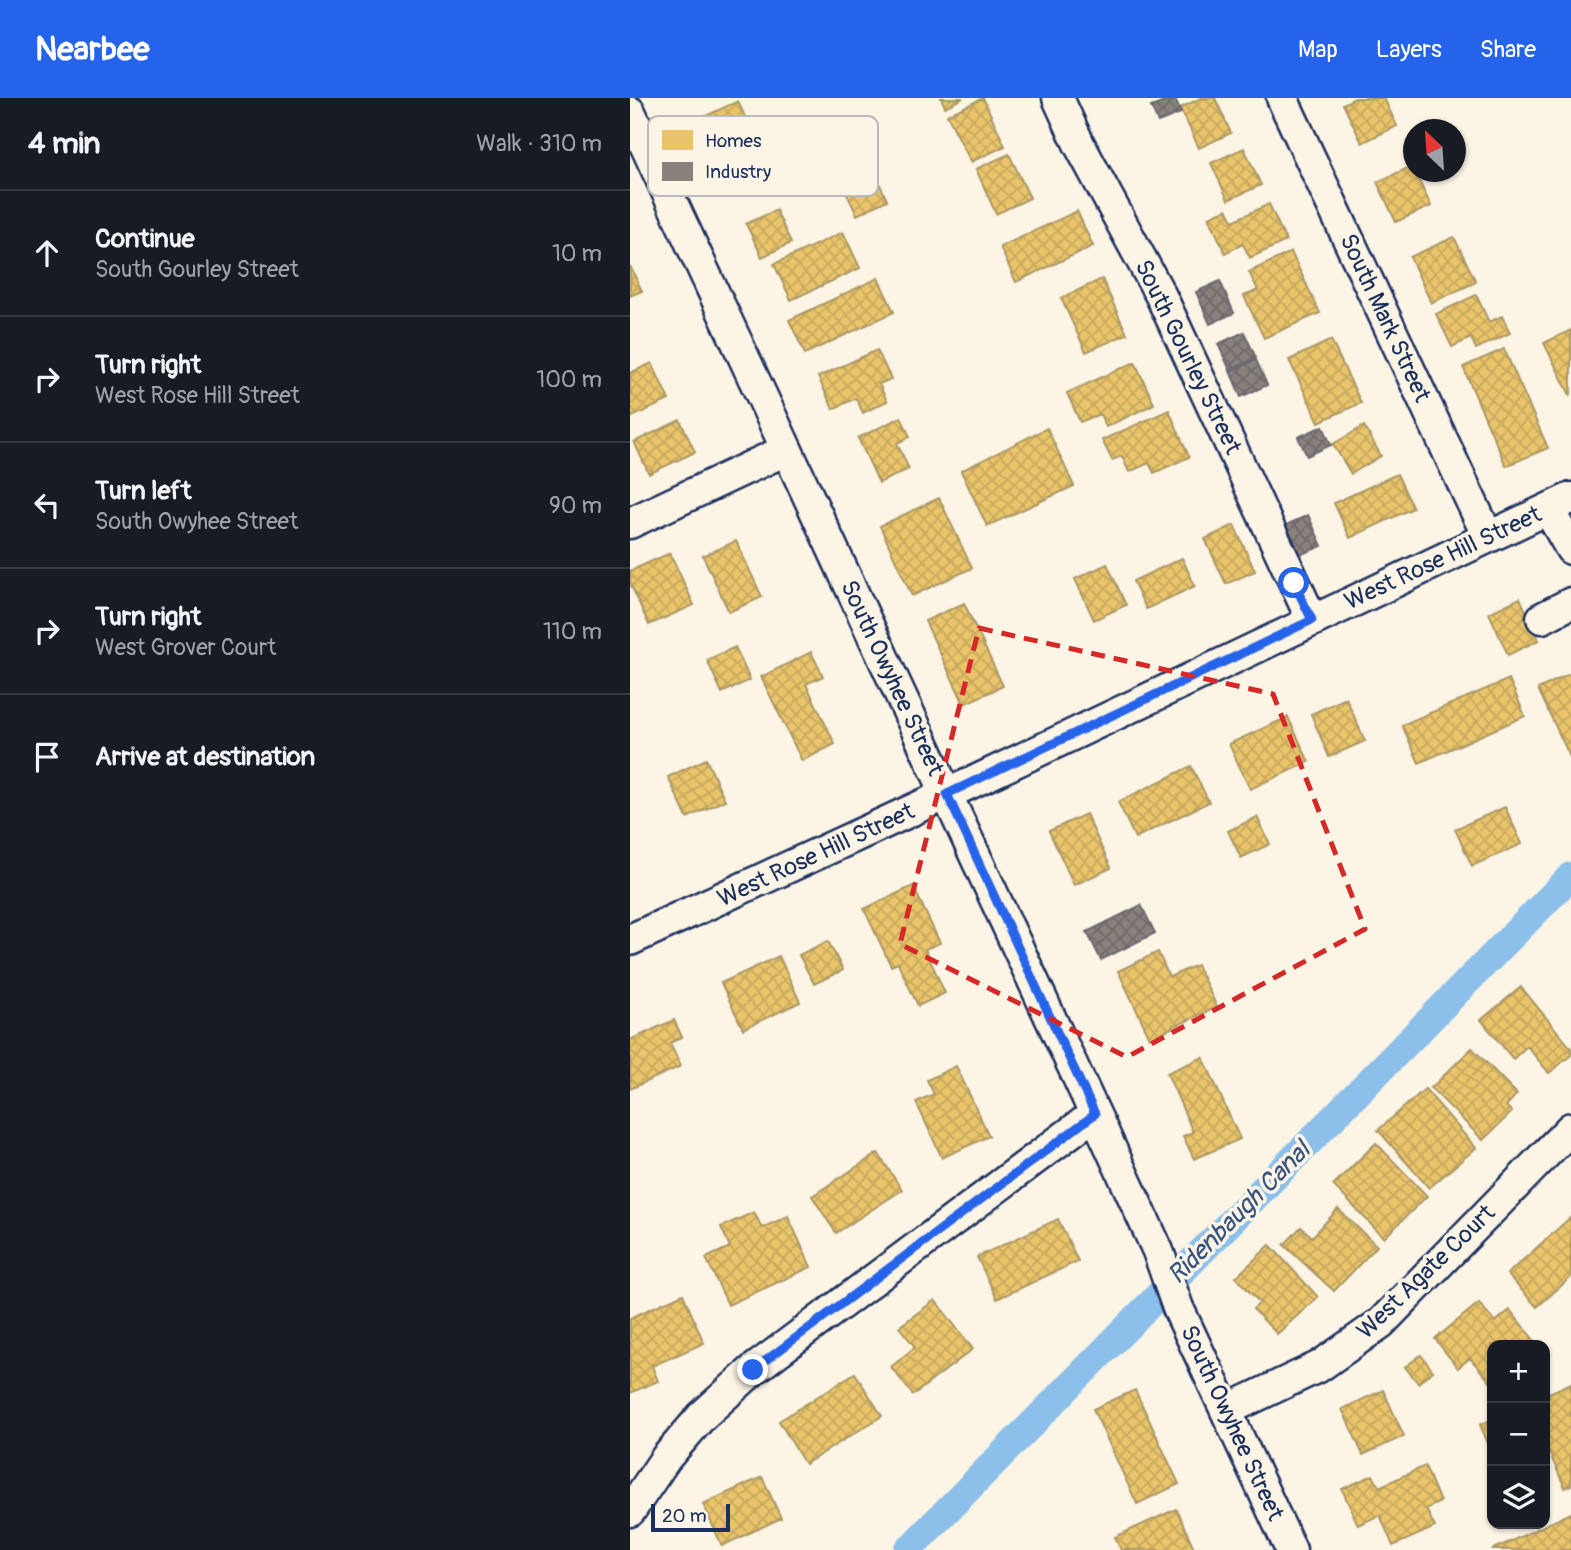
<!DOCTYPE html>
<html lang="en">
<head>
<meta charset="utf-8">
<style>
  :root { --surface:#171b24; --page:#242831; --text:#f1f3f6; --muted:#9ea1a6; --line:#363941; --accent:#2563eb }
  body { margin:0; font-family:Pangolin,sans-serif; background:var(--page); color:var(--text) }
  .controls { position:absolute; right:21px; bottom:21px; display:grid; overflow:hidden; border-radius:14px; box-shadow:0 2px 5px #0004 }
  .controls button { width:63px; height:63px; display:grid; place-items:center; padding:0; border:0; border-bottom:2px solid var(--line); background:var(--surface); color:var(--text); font:35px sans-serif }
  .compass { position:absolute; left:773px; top:21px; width:63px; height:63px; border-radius:50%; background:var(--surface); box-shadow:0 2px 5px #0004; rotate:335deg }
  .scale { position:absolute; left:21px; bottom:18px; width:79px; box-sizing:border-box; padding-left:7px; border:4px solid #1b2f5e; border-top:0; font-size:19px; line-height:24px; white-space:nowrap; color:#1b2f5e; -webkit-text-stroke:5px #fcf5e5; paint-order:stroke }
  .stop { position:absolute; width:21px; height:21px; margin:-16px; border:5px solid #2563eb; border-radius:50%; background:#fff }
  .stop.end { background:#2563eb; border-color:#fff; box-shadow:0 2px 7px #0008 }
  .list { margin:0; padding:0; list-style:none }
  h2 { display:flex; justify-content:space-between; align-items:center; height:91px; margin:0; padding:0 28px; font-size:30px }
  h2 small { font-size:23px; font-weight:400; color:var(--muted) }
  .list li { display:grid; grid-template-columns:46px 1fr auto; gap:21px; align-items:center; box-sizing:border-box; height:126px; padding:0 28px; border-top:2px solid var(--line) }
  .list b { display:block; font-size:26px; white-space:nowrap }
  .list p { margin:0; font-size:23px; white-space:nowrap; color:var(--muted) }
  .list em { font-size:23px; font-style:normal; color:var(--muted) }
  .icon { flex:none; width:38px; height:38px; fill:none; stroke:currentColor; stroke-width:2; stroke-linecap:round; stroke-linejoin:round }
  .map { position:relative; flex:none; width:941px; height:1452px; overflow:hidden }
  header { display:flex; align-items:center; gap:42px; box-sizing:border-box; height:98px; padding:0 35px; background:var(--accent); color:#fff }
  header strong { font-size:33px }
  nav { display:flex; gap:38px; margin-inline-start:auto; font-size:24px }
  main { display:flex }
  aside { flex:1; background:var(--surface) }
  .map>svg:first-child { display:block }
  .homes { fill:url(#homes-cross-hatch); stroke:#ab9766; stroke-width:2 }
  .industry { fill:url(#industry-cross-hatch); stroke:#696873; stroke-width:2 }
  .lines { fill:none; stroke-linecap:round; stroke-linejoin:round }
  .canal { stroke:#8cbfe9; stroke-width:28 }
  .minor-casing { stroke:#1b2f5e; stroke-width:35 }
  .minor { stroke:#fcf5e5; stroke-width:30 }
  .route { stroke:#2563eb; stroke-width:9 }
  .marked { fill:none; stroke:#d62828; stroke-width:5; stroke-dasharray:14 9; stroke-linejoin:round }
  .labels { text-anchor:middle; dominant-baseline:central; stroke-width:7; stroke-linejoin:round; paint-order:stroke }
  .street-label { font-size:24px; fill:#1b2f5e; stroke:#fcf5e5 }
  .water-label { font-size:26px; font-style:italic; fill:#375381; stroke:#fcf5e5 }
  .key { fill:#fcf5e5; stroke:#b8babc; stroke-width:2 }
  .key-label { font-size:19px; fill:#1b2f5e }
</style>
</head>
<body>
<header>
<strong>Nearbee</strong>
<nav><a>Map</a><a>Layers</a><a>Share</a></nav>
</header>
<main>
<aside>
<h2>4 min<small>Walk · 310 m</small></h2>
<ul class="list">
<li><svg class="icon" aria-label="ahead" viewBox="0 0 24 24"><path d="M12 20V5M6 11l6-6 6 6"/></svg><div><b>Continue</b><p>South Gourley Street</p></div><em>10 m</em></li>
<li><svg class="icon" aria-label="right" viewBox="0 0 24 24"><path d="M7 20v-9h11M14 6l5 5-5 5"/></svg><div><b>Turn right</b><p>West Rose Hill Street</p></div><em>100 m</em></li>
<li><svg class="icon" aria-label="left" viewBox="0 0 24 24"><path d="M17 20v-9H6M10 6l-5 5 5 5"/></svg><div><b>Turn left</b><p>South Owyhee Street</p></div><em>90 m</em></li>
<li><svg class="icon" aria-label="right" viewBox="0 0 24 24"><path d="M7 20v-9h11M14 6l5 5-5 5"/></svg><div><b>Turn right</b><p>West Grover Court</p></div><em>110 m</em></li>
<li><svg class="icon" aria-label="arrive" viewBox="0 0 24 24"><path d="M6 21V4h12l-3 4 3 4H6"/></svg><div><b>Arrive at destination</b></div></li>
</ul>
</aside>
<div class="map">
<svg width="941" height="1452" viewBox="0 0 941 1452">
  <defs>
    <pattern id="homes-cross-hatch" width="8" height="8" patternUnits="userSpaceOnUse" patternTransform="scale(1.75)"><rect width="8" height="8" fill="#e9c46a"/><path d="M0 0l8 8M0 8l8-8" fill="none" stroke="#c7a95e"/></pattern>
    <pattern id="industry-cross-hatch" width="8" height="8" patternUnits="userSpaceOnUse" patternTransform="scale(1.75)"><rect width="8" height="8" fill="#8a817c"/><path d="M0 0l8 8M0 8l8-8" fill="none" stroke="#706a69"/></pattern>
  </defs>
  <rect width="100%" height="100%" fill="#fcf5e5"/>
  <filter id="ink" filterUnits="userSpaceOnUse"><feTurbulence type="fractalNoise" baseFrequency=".0143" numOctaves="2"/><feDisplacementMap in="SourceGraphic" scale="14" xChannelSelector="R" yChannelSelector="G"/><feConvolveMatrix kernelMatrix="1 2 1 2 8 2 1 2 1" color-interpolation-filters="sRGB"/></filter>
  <g filter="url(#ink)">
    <!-- homes -->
    <path class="homes" d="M 311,0 L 333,0 L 315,9 Z
      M 353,0 L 375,48 L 341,64 L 317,17 Z
      M 571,0 L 585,0 L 601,35 L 569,50 L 550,10 Z
      M 725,0 L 754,0 L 767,28 L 732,45 L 713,6 Z
      M 108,3 L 121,33 L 79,53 L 65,23 Z
      M 614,50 L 631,87 L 598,102 L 581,65 Z
      M 379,56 L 400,100 L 366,116 L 346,71 Z
      M 238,61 L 257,102 L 227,117 L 207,75 Z
      M 782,68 L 801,108 L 766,124 L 747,84 Z
      M 639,106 L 656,143 L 620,160 L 613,146 L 595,155 L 579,119 L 597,111 L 603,123 Z
      M 146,112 L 161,145 L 132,159 L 116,126 Z
      M 447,113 L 463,148 L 386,184 L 370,149 Z
      M 213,134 L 230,170 L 161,202 L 144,166 Z
      M 824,139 L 846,184 L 801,205 L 780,159 Z
      M 661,154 L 690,215 L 634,240 L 614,198 L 628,192 L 619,174 Z
      M 0,168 L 12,193 L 0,198 Z
      M 248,180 L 264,214 L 175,256 L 159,222 Z
      M 472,181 L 497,236 L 456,254 L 431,200 Z
      M 846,197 L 859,224 L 872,218 L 880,235 L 846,251 L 841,240 L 822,249 L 806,216 Z
      M 941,232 L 941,296 L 940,297 L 914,245 Z
      M 701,242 L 731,305 L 689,324 L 659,262 Z
      M 874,251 L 918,350 L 876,368 L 833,269 Z
      M 247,252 L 261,281 L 249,286 L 257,303 L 233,315 L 226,300 L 203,311 L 188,279 Z
      M 505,264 L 524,306 L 476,329 L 470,316 L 450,324 L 437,295 Z
      M 22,265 L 39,302 L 0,320 L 0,275 Z
      M 539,312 L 559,359 L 524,375 L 519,365 L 499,374 L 492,358 L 482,362 L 472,342 Z
      M 271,319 L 280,339 L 267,345 L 279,371 L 249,385 L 228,340 Z
      M 50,322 L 65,354 L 19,376 L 4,344 Z
      M 734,328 L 751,358 L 721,376 L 703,346 Z
      M 417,330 L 444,388 L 357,428 L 331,373 Z
      M 767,376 L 783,410 L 720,440 L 704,405 Z
      M 309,400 L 342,470 L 282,498 L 250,428 Z
      M 604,427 L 625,473 L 596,486 L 575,441 Z
      M 106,443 L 132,499 L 99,514 L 73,458 Z
      M 40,455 L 64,507 L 19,527 L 0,485 L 0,473 Z
      M 552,460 L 565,488 L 516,511 L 503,483 Z
      M 477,466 L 496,507 L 464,522 L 445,481 Z
      M 890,500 L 909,542 L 878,557 L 859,515 Z
      M 334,505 L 373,588 L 334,606 L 295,523 Z
      M 105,549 L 120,582 L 92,595 L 77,562 Z
      M 181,554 L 193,578 L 176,586 L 205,646 L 172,663 L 131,579 Z
      M 941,575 L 941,661 L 908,591 Z
      M 879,581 L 895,618 L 789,665 L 772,627 Z
      M 716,600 L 735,643 L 699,659 L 681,616 Z
      M 658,619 L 679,664 L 620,691 L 599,646 Z
      M 76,661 L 95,702 L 57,720 L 38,679 Z
      M 561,668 L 579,704 L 505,740 L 488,704 Z
      M 875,709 L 892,746 L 842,768 L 825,731 Z
      M 456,716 L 481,770 L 444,787 L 419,733 Z
      M 627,719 L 640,746 L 611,760 L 598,733 Z
      M 283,788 L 310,845 L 295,851 L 315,895 L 288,908 L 268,865 L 261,868 L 234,811 Z
      M 198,843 L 213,872 L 184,886 L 169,857 Z
      M 528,854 L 539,879 L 567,867 L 587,909 L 520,940 L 488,873 Z
      M 149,858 L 170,904 L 113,931 L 91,885 Z
      M 891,889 L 941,950 L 941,957 L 919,975 L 897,948 L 883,961 L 851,922 Z
      M 44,922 L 52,939 L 40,945 L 51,968 L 0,991 L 0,942 Z
      M 842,950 L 887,996 L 876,1008 L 882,1014 L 853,1042 L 801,990 Z
      M 573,959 L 610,1041 L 564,1061 L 553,1038 L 563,1034 L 537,975 Z
      M 326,968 L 359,1038 L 312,1060 L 286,1004 L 304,996 L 297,982 Z
      M 795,991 L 846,1050 L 799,1090 L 748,1032 Z
      M 746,1045 L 797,1098 L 754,1140 L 703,1087 Z
      M 248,1055 L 272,1092 L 206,1135 L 182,1098 Z
      M 708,1111 L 747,1148 L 704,1193 L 654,1147 L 671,1129 L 682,1139 Z
      M 124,1114 L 132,1130 L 158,1118 L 181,1169 L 98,1207 L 76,1160 L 100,1149 L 91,1129 Z
      M 941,1119 L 941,1179 L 907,1209 L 877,1176 Z
      M 428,1121 L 448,1163 L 367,1201 L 347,1159 Z
      M 640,1147 L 688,1199 L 647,1236 L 623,1211 L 630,1205 L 606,1179 Z
      M 53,1196 L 74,1245 L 22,1268 L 28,1283 L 0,1295 L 0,1220 Z
      M 305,1202 L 343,1251 L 283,1297 L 261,1269 L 285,1249 L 269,1229 Z
      M 849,1205 L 865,1224 L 880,1212 L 908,1247 L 862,1247 L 862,1286 L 840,1260 L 828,1270 L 805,1241 Z
      M 791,1257 L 803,1273 L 788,1285 L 775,1269 Z
      M 225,1275 L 252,1318 L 175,1366 L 149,1323 Z
      M 941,1285 L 941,1387 L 935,1390 L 915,1345 L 915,1297 Z
      M 505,1292 L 549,1386 L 507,1406 L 463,1311 Z
      M 753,1292 L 774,1338 L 733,1357 L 712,1311 Z
      M 862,1321 L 862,1354 L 850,1327 Z
      M 795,1368 L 810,1404 L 796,1411 L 805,1429 L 763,1448 L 750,1417 L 728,1427 L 712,1391 L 743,1377 L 749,1389 Z
      M 132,1379 L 151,1420 L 92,1448 L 73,1406 Z
      M 546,1411 L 565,1452 L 491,1452 L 485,1439 Z
      M 941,1415 L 941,1452 L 862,1452 Z"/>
    <!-- industry -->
    <path class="industry" d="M 545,0 L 551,15 L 528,24 L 521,9 Z
      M 590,183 L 604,215 L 580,226 L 566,194 Z
      M 614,234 L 626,260 L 600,272 L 588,246 Z
      M 626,262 L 637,287 L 611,299 L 600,273 Z
      M 693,328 L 701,347 L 677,358 L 668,339 Z
      M 678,417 L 692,448 L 667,458 L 654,428 Z
      M 511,807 L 525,835 L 471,862 L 457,834 Z"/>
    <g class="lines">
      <!-- canal -->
      <path class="canal" d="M 278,1452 L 941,778"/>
      <defs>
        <path id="minor" d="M 428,0 L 449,46 L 531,198 L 682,522
          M 652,0 L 858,439
          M 0,14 L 471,1029 L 528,1153 L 548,1210 L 661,1452
          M 918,411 L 941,451
          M 0,425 L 156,352
          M 912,520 L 941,505
          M 0,842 L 343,684 L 941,400
          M 597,1312 L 690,1268 L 751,1225 L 941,1030
          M 0,1413 L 36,1360 L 72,1318 L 123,1272 L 465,1016"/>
      </defs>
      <!-- minor casing -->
      <use href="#minor" class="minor-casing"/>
      <!-- minor -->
      <use href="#minor" class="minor"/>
    </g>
  </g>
  <g class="lines" filter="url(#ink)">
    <!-- route -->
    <path class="route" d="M 123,1272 L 465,1016 L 317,696 L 682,522 L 664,485"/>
  </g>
  <!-- marked area -->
  <path class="marked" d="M 349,530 L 643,596 L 735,831 L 497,959 L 270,846 Z"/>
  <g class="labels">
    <!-- street labels -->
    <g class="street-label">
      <text transform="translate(755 220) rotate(65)">South Mark Street</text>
      <text transform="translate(558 259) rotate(64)">South Gourley Street</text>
      <text transform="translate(813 460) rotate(-25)">West Rose Hill Street</text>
      <text transform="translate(262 580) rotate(65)">South Owyhee Street</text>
      <text transform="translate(186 757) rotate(-25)">West Rose Hill Street</text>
      <text transform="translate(796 1174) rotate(-44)">West Agate Court</text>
      <text transform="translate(602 1325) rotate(65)">South Owyhee Street</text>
    </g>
    <!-- water labels -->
    <g class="water-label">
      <text transform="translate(609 1115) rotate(-45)">Ridenbaugh Canal</text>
    </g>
  </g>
  <!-- legend -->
  <rect x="18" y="18" width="230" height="80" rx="10" class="key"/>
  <rect x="32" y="32" width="31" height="20" fill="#e9c46a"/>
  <rect x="32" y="64" width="31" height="19" fill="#8a817c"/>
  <g class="key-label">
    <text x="75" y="49">Homes</text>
    <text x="75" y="80">Industry</text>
  </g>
</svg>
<div class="controls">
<button>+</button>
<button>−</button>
<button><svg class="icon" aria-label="layers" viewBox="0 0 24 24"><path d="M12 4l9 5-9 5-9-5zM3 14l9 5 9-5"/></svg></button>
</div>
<svg class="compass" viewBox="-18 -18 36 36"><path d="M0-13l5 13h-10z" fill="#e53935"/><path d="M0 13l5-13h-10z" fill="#9ea1a6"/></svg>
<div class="scale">20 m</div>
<div class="stop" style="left:664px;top:485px"></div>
<div class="stop end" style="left:123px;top:1272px"></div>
</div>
</main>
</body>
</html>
